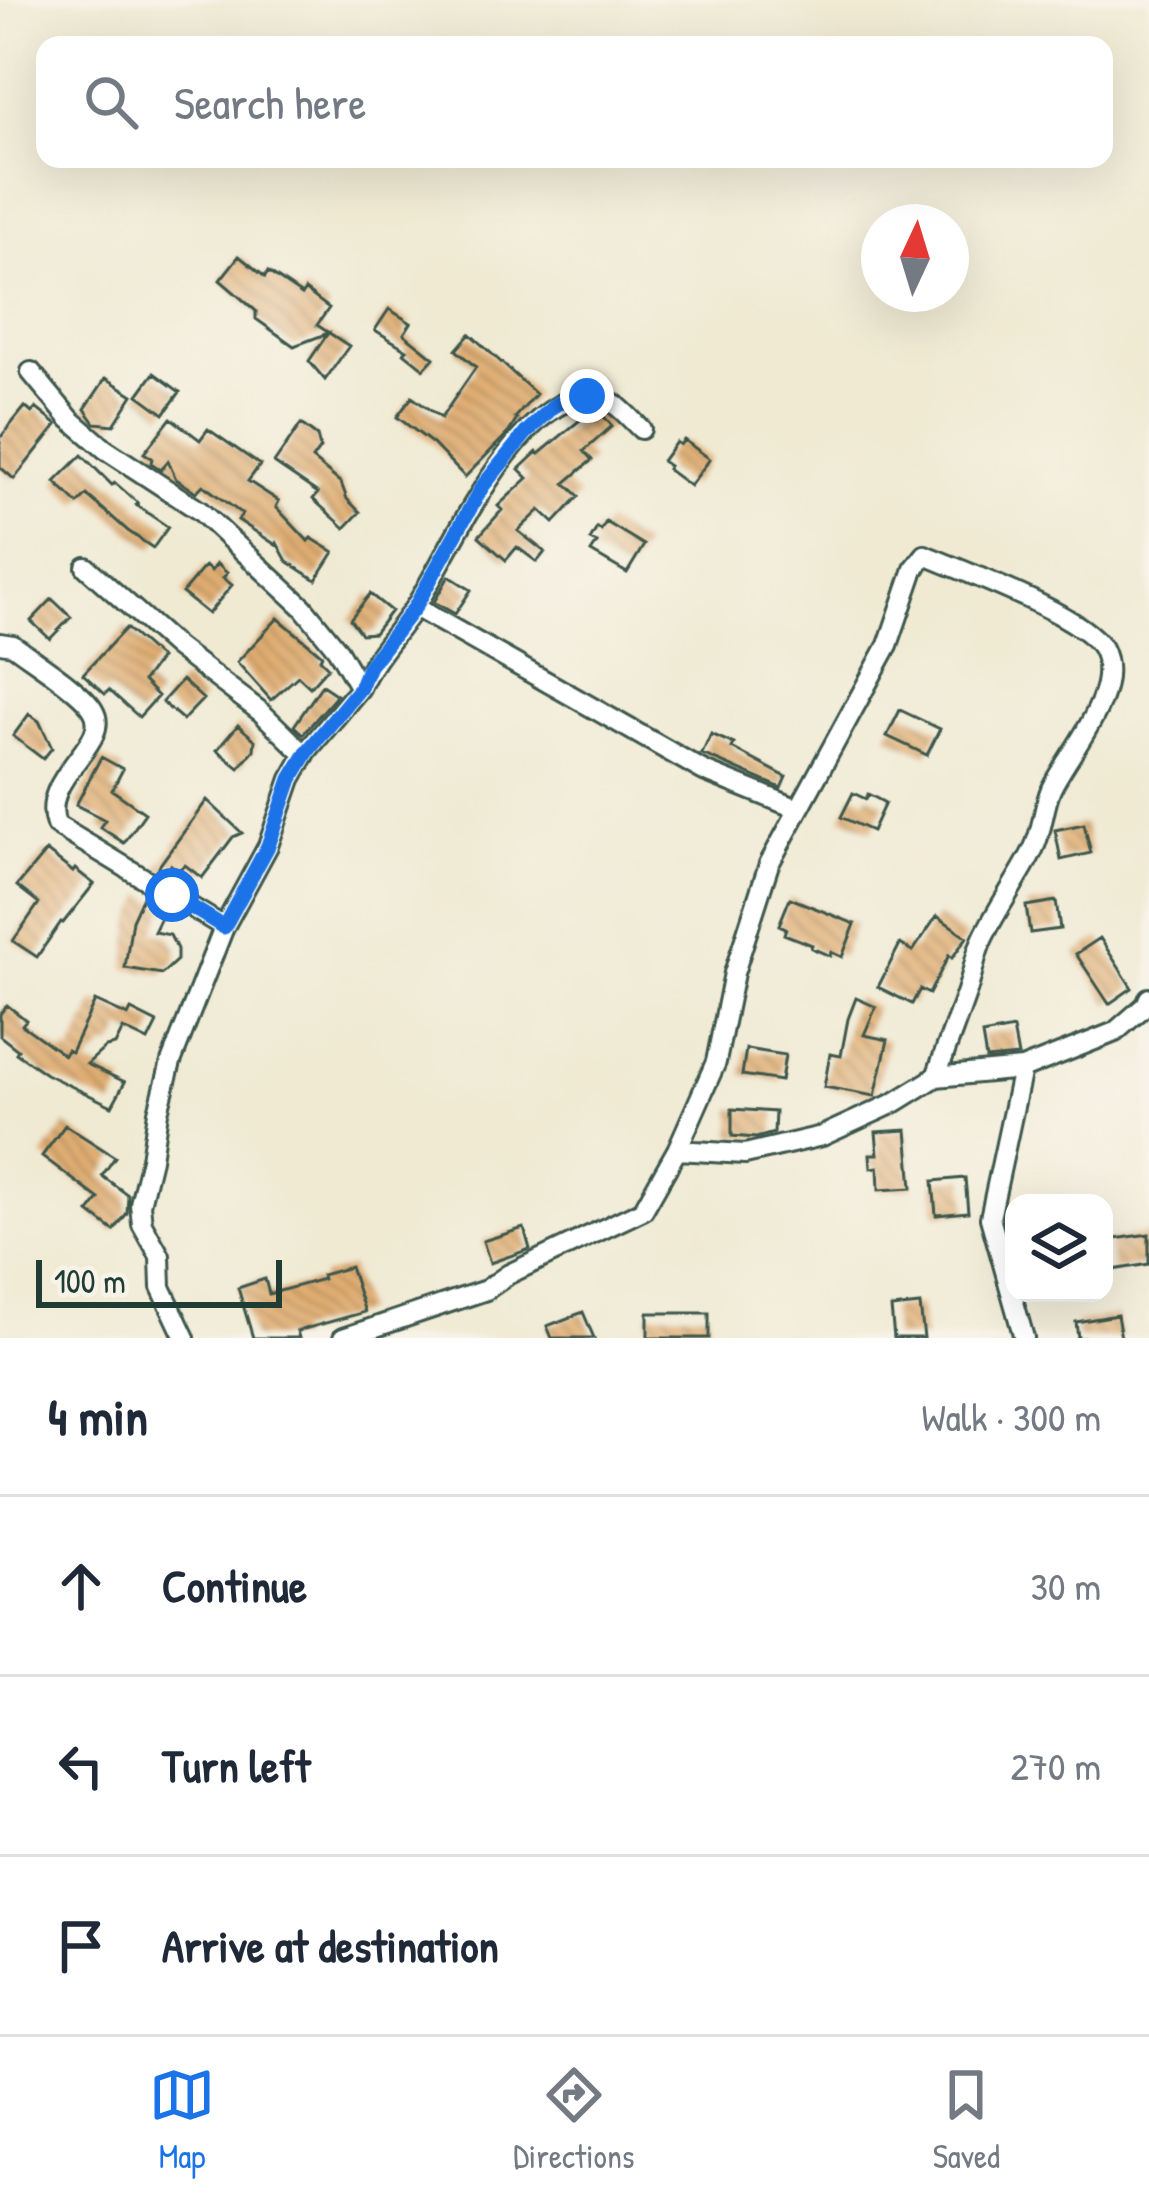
<!DOCTYPE html>
<html lang="en">
<head>
<meta charset="utf-8">
<style>
  :root { --surface:#fff; --page:#f2f2f3; --text:#1f2937; --muted:#747a83; --line:#e0e1e3; --accent:#1a73e8 }
  body { margin:0; font-family:"Patrick Hand",sans-serif; background:var(--page); color:var(--text) }
  .controls { position:absolute; right:36px; bottom:36px; display:grid; overflow:hidden; border-radius:24px; box-shadow:0 12px 48px #0002 }
  .controls button { width:108px; height:108px; display:grid; place-items:center; padding:0; border:0; border-bottom:3px solid var(--line); background:var(--surface); color:var(--text); font:60px sans-serif }
  .compass { position:absolute; left:861px; top:204px; width:108px; height:108px; border-radius:50%; background:var(--surface); box-shadow:0 12px 48px #0002; rotate:4deg }
  .scale { position:absolute; left:36px; bottom:30px; width:246px; box-sizing:border-box; padding-left:12px; border:6px solid #1f3d34; border-top:0; font-size:33px; line-height:42px; white-space:nowrap; color:#1f3d34; -webkit-text-stroke:9px #f7f3e8; paint-order:stroke }
  .stop { position:absolute; width:36px; height:36px; margin:-27px; border:9px solid #1a73e8; border-radius:50%; background:#fff }
  .stop.end { background:#1a73e8; border-color:#fff; box-shadow:0 3px 12px #0008 }
  .list { margin:0; padding:0; list-style:none }
  h2 { display:flex; justify-content:space-between; align-items:center; height:156px; margin:0; padding:0 48px; font-size:51px }
  h2 small { font-size:39px; font-weight:400; color:var(--muted) }
  .list li { display:grid; grid-template-columns:78px 1fr auto; gap:36px; align-items:center; box-sizing:border-box; height:180px; padding:0 48px; border-top:3px solid var(--line) }
  .list b { display:block; font-size:45px; white-space:nowrap }
  .list em { font-size:39px; font-style:normal; color:var(--muted) }
  .icon { flex:none; width:66px; height:66px; fill:none; stroke:currentColor; stroke-width:2; stroke-linecap:round; stroke-linejoin:round }
  .map { position:relative; flex:none; width:1149px; height:1338px; overflow:hidden }
  .search { position:absolute; background:var(--surface); box-shadow:0 12px 48px #0002; left:36px; right:36px; top:36px; height:132px; display:flex; align-items:center; gap:30px; box-sizing:border-box; padding:0 42px; border-radius:24px; color:var(--muted); font-size:45px }
  .sheet { height:696px; background:var(--surface) }
  nav { display:flex; justify-content:space-around; align-items:center; box-sizing:border-box; height:168px; border-top:3px solid var(--line); background:var(--surface); font-size:33px; color:var(--muted) }
  nav a { display:grid; justify-items:center; gap:6px }
  nav .on { color:var(--accent) }
  .map>svg:first-child { display:block }
  .building { fill:url(#building-back-hatch) }
  .lines { fill:none; stroke-linecap:round; stroke-linejoin:round }
  .street-casing { stroke:#3e574c; stroke-width:24 }
  .street { stroke:#fff; stroke-width:18 }
  .route { stroke:#1a73e8; stroke-width:15 }
</style>
</head>
<body>
<div class="map">
<svg width="1149" height="1338" viewBox="0 0 1149 1338">
  <defs>
    <pattern id="building-back-hatch" width="6" height="6" patternUnits="userSpaceOnUse" patternTransform="scale(3)"><rect width="6" height="6" fill="#e0ad72"/><path d="M-1 5l2 2M0 0l6 6M5-1l2 2" fill="none" stroke="#b58e5e"/></pattern>
  </defs>
  <rect width="100%" height="100%" fill="#f7f3e8"/>
  <filter id="ink" filterUnits="userSpaceOnUse"><feTurbulence type="fractalNoise" baseFrequency=".00833" numOctaves="2"/><feDisplacementMap in="SourceGraphic" scale="24" xChannelSelector="R" yChannelSelector="G"/><feConvolveMatrix kernelMatrix="1 2 1 2 8 2 1 2 1" color-interpolation-filters="sRGB"/></filter>
  <filter id="wash" filterUnits="userSpaceOnUse"><feTurbulence type="fractalNoise" baseFrequency=".004" numOctaves="4" result="noise"/><feDisplacementMap in="SourceGraphic" scale="48" xChannelSelector="R" yChannelSelector="G"/><feGaussianBlur stdDeviation="2.7" result="paint"/><feColorMatrix in="noise" values="0 0 0 0 0 0 0 0 0 0 0 0 0 0 0 0 0 1.4 0 .05"/><feComposite in="paint" operator="in"/></filter>
  <g filter="url(#wash)">
    <rect width="100%" height="100%" fill="#f0ead3"/>
    <g id="blocks">
      <!-- building -->
      <path class="building" d="M 239,256 L 265,277 L 268,272 L 302,295 L 305,290 L 329,308 L 317,325 L 349,346 L 325,380 L 309,361 L 328,333 L 294,346 L 256,319 L 256,311 L 220,280 Z
        M 389,309 L 411,323 L 404,334 L 434,358 L 424,369 L 404,353 L 407,350 L 375,330 Z
        M 470,334 L 536,394 L 515,418 L 517,419 L 509,432 L 465,477 L 433,444 L 397,417 L 412,397 L 441,418 L 476,367 L 456,350 Z
        M 154,373 L 180,392 L 164,414 L 138,395 Z
        M 106,378 L 133,395 L 114,425 L 95,423 L 85,409 Z
        M 25,407 L 32,413 L 36,408 L 57,425 L 14,479 L 0,467 L 0,438 Z
        M 592,410 L 599,411 L 612,426 L 584,451 L 592,460 L 565,483 L 579,496 L 554,523 L 540,510 L 518,531 L 545,552 L 537,562 L 517,547 L 506,560 L 479,536 L 502,510 L 498,506 L 528,478 L 519,469 L 537,452 L 539,454 Z
        M 171,418 L 200,440 L 208,429 L 260,465 L 248,481 L 279,501 L 276,507 L 308,541 L 311,538 L 334,552 L 316,580 L 287,561 L 277,543 L 276,545 L 238,520 L 242,514 L 203,485 L 196,492 L 176,479 L 168,461 L 161,470 L 151,463 L 152,458 L 144,453 Z
        M 301,424 L 317,436 L 320,448 L 312,459 L 341,483 L 347,499 L 360,512 L 345,528 L 313,499 L 318,493 L 274,463 Z
        M 684,440 L 710,459 L 690,486 L 667,469 L 669,466 L 662,461 L 676,442 L 680,445 Z
        M 82,455 L 112,485 L 115,483 L 138,503 L 136,505 L 168,527 L 153,548 L 128,531 L 87,495 L 78,504 L 55,482 Z
        M 606,522 L 644,545 L 627,573 L 591,552 L 597,543 L 590,540 L 597,528 L 601,530 Z
        M 217,564 L 227,573 L 223,578 L 232,585 L 208,614 L 182,593 L 205,566 L 211,571 Z
        M 449,576 L 471,590 L 455,614 L 434,602 Z
        M 370,594 L 391,611 L 374,633 L 361,634 L 350,619 Z
        M 52,599 L 71,617 L 50,639 L 31,621 Z
        M 278,618 L 322,655 L 320,659 L 328,667 L 310,687 L 298,676 L 271,700 L 237,662 Z
        M 126,628 L 160,658 L 143,681 L 158,696 L 139,717 L 109,690 L 105,694 L 83,674 Z
        M 182,680 L 203,699 L 183,720 L 162,702 Z
        M 322,685 L 337,695 L 303,734 L 294,726 Z
        M 900,710 L 940,729 L 927,755 L 887,736 Z
        M 29,714 L 39,721 L 52,748 L 43,759 L 13,736 Z
        M 238,725 L 255,740 L 254,750 L 239,768 L 217,750 Z
        M 711,734 L 734,744 L 732,748 L 786,777 L 781,788 L 702,754 Z
        M 101,757 L 123,769 L 112,790 L 145,813 L 124,843 L 100,827 L 105,820 L 76,805 Z
        M 853,793 L 866,799 L 868,794 L 885,803 L 872,831 L 841,817 Z
        M 207,800 L 242,833 L 233,837 L 202,878 L 185,865 L 178,870 L 171,865 L 167,877 L 156,870 Z
        M 1084,824 L 1091,853 L 1061,860 L 1055,830 Z
        M 46,851 L 73,872 L 75,869 L 94,884 L 63,923 L 61,922 L 37,957 L 13,941 L 39,903 L 17,886 Z
        M 144,894 L 166,907 L 154,932 L 170,935 L 177,949 L 177,960 L 162,974 L 125,968 L 132,920 Z
        M 790,898 L 855,924 L 842,957 L 831,952 L 830,956 L 811,948 L 812,945 L 784,934 L 786,928 L 779,925 Z
        M 1056,901 L 1060,929 L 1030,933 L 1026,906 Z
        M 937,916 L 967,937 L 952,958 L 949,955 L 929,994 L 920,989 L 912,1004 L 878,987 L 900,944 L 913,951 Z
        M 1100,938 L 1132,988 L 1109,1004 L 1076,954 Z
        M 856,998 L 876,1007 L 864,1035 L 888,1040 L 875,1096 L 824,1087 L 830,1054 L 841,1056 L 848,1019 Z
        M 95,1001 L 128,1016 L 131,1010 L 157,1023 L 148,1041 L 123,1029 L 115,1045 L 106,1047 L 87,1064 L 125,1082 L 112,1106 L 46,1074 L 16,1053 L 18,1050 L 0,1036 L 0,1014 L 7,1005 L 26,1020 L 22,1025 L 64,1055 L 67,1050 L 71,1052 Z
        M 1013,1029 L 1018,1056 L 986,1059 L 982,1035 Z
        M 746,1049 L 785,1055 L 781,1081 L 742,1075 Z
        M 732,1109 L 775,1112 L 774,1133 L 756,1138 L 732,1136 Z
        M 65,1125 L 115,1157 L 102,1176 L 128,1195 L 127,1213 L 114,1231 L 89,1212 L 99,1199 L 42,1156 Z
        M 907,1130 L 912,1188 L 879,1190 L 878,1167 L 871,1168 L 870,1154 L 878,1154 L 876,1132 Z
        M 965,1178 L 968,1212 L 936,1215 L 933,1181 Z
        M 524,1228 L 530,1249 L 490,1263 L 483,1241 Z
        M 1149,1234 L 1149,1264 L 1113,1270 L 1108,1240 Z
        M 350,1267 L 365,1312 L 297,1331 L 299,1338 L 253,1338 L 238,1288 L 265,1279 L 269,1294 L 323,1279 L 322,1275 Z
        M 920,1305 L 924,1338 L 894,1338 L 891,1308 Z
        M 583,1312 L 594,1338 L 552,1338 L 547,1326 Z
        M 648,1313 L 709,1313 L 709,1338 L 648,1338 Z
        M 1117,1315 L 1121,1338 L 1078,1338 L 1076,1322 Z"/>
    </g>
  </g>
  <g filter="url(#ink)">
    <use href="#blocks" fill-opacity="0" stroke="#3e574c" stroke-width="3"/>
    <g class="lines">
      <defs>
        <path id="street" d="M 31,372 L 70,419 L 105,449 L 200,511 L 303,607 L 337,649 L 360,688 L 307,751 L 291,779 L 268,846 L 224,927 L 171,1062 L 158,1112 L 151,1159 L 140,1204 L 142,1224 L 160,1256 L 161,1287 L 185,1338
          M 86,567 L 176,647 L 261,712 L 305,755
          M 415,607 L 704,771 L 798,809
          M 0,643 L 13,645 C 33,660 82,691 93,710 C 114,743 38,777 56,825 L 224,927
          M 360,688 C 374,656 398,633 417,604 C 452,548 515,400 589,396 C 612,395 625,414 641,429
          M 1022,1069 L 1115,1032 L 1146,1005 L 1149,998
          M 677,1150 L 745,1154 L 822,1136 L 894,1103 L 936,1077 L 1022,1069 L 990,1218 L 1024,1338
          M 343,1338 L 486,1290 L 509,1274 L 643,1210 L 677,1150 L 716,1062 L 734,973 L 769,864 L 888,645 L 914,569 L 925,555 C 962,571 1084,615 1102,648 C 1125,692 1068,752 1051,789 C 1043,808 1043,830 1033,850 C 1018,880 997,908 983,938 C 975,954 973,974 967,991 C 957,1020 946,1048 936,1077"/>
      </defs>
      <!-- street casing -->
      <use href="#street" class="street-casing"/>
      <!-- street -->
      <use href="#street" class="street"/>
    </g>
  </g>
  <g class="lines" filter="url(#ink)">
    <!-- route -->
    <path class="route" d="M 172,895 L 224,927 L 268,846 L 291,779 L 308,751 L 360,688 L 369,666 L 415,607 L 482,487 L 526,433 L 556,404 L 587,396"/>
  </g>
</svg>
<div class="controls">
<button><svg class="icon" aria-label="layers" viewBox="0 0 24 24"><path d="M12 4l9 5-9 5-9-5zM3 14l9 5 9-5"/></svg></button>
</div>
<svg class="compass" viewBox="-18 -18 36 36"><path d="M0-13l5 13h-10z" fill="#e53935"/><path d="M0 13l5-13h-10z" fill="#747a83"/></svg>
<div class="scale">100 m</div>
<div class="stop" style="left:172px;top:895px"></div>
<div class="stop end" style="left:587px;top:396px"></div>
<div class="search"><svg class="icon" aria-label="search" viewBox="0 0 24 24"><circle cx="10" cy="10" r="6"/><path d="M15 15l6 6"/></svg>Search here</div>
</div>
<section class="sheet">
<h2>4 min<small>Walk · 300 m</small></h2>
<ul class="list">
<li><svg class="icon" aria-label="ahead" viewBox="0 0 24 24"><path d="M12 20V5M6 11l6-6 6 6"/></svg><div><b>Continue</b></div><em>30 m</em></li>
<li><svg class="icon" aria-label="left" viewBox="0 0 24 24"><path d="M17 20v-9H6M10 6l-5 5 5 5"/></svg><div><b>Turn left</b></div><em>270 m</em></li>
<li><svg class="icon" aria-label="arrive" viewBox="0 0 24 24"><path d="M6 21V4h12l-3 4 3 4H6"/></svg><div><b>Arrive at destination</b></div></li>
</ul>
</section>
<nav>
<a class="on"><svg class="icon" aria-label="map" viewBox="0 0 24 24"><path d="M3 6l6-2 6 2 6-2v14l-6 2-6-2-6 2zM9 4v14M15 6v14"/></svg>Map</a>
<a><svg class="icon" aria-label="directions" viewBox="0 0 24 24"><path d="M12 3l9 9-9 9-9-9zM9 14v-3h6M13 9l2 2-2 2"/></svg>Directions</a>
<a><svg class="icon" aria-label="saved" viewBox="0 0 24 24"><path d="M7 4h10v16l-5-4-5 4z"/></svg>Saved</a>
</nav>
</body>
</html>
